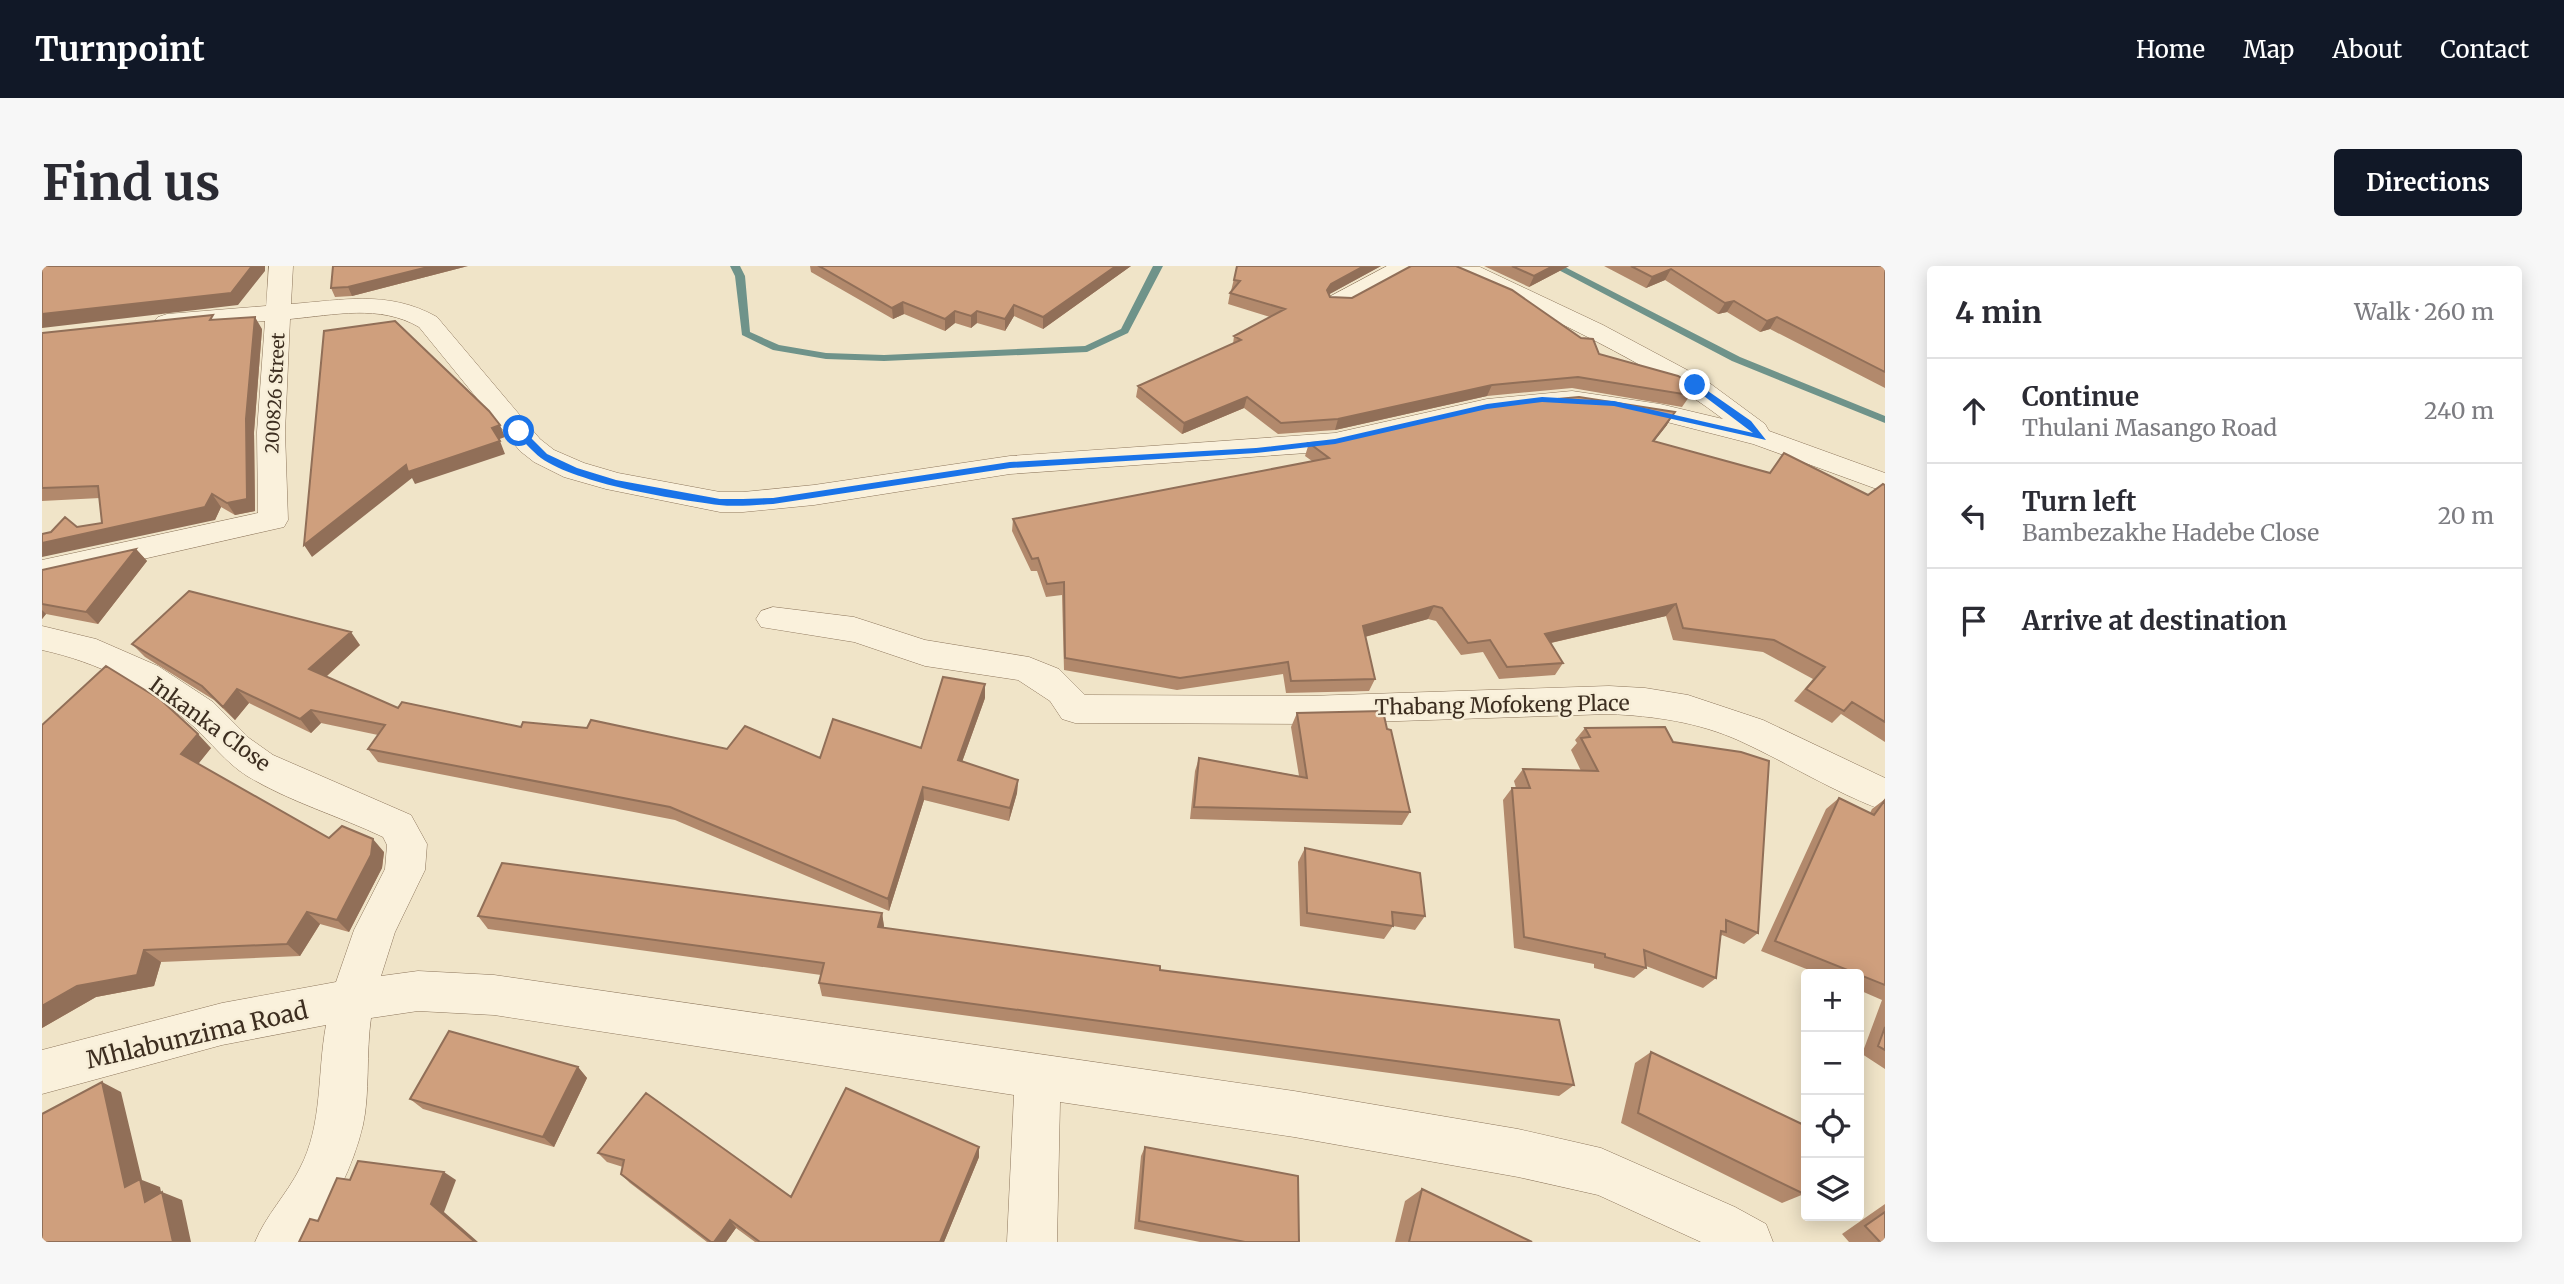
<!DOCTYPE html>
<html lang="en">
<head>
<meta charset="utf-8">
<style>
  :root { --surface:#fff; --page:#f7f7f7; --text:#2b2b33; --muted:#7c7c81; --line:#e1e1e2; --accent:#111827 }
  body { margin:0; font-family:Merriweather,serif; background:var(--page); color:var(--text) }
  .controls { position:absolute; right:21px; bottom:21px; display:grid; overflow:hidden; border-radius:7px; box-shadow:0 4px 18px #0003 }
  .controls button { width:63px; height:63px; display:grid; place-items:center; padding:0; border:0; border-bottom:2px solid var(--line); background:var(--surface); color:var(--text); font:35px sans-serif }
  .stop { position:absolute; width:21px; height:21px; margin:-16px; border:5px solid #1a73e8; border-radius:50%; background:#fff }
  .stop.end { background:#1a73e8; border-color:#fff; box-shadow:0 2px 7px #0008 }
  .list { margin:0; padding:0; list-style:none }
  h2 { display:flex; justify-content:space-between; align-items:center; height:91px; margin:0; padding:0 28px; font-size:30px }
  h2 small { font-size:23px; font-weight:400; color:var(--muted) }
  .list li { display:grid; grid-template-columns:46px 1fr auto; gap:21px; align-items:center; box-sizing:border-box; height:105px; padding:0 28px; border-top:2px solid var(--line) }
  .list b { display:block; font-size:26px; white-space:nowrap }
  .list p { margin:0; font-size:23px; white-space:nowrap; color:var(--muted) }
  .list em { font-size:23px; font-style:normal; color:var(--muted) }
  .icon { flex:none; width:38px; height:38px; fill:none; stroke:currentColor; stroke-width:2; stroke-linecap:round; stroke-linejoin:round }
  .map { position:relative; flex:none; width:1843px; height:976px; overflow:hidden; border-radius:7px }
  header { display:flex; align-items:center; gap:42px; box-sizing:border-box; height:98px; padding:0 35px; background:var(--accent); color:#fff }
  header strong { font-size:33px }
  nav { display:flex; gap:38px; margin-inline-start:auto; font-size:24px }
  .intro { display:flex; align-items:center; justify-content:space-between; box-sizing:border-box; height:168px; padding:0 42px }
  h1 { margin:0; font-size:49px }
  .button { padding:18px 32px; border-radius:7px; background:var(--accent); color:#fff; font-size:24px; font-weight:700 }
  main { display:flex; gap:42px; padding:0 42px }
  aside { flex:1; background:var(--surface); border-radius:7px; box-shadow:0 4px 18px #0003 }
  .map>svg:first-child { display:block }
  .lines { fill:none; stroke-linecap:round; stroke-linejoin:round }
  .stream { fill:#6f938a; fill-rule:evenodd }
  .street-casing { stroke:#8d765c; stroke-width:1 }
  .street { fill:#faf1dc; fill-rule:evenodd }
  .wall { fill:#b2896c }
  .shaded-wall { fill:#916f58 }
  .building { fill:#cf9f7d; stroke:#916f58; stroke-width:2 }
  .route { fill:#1a73e8 }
  .labels { text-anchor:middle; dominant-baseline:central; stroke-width:5; stroke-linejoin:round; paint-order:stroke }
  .far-street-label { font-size:18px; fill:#3d2e20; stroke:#f7eed8 }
  .street-label { font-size:21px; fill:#3d2e20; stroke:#f7eed8 }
  .near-street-label { font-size:24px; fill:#3d2e20; stroke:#f7eed8 }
</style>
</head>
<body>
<header>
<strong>Turnpoint</strong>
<nav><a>Home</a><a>Map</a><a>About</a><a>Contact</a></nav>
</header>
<div class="intro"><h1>Find us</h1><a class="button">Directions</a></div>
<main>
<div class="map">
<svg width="1843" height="976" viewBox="0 0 1843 976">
  <rect width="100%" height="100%" fill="#f0e4c8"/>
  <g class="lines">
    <!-- stream -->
    <path class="stream" d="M 688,0 L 698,0 L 703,10 L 708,66 L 737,79 L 784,87 L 842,89 L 1043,80 L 1079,63 L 1111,0 L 1121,0 L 1086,67 L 1045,86 L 842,95 L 784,93 L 731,84 L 700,69 L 693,10 Z
      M 1509,0 L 1521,0 L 1698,91 L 1843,150 L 1843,157 L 1690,95 Z"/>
    <defs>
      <path id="street" d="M 227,0 L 251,0 L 249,38 C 302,34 347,24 395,51 L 498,173 L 512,184 L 542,197 L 576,207 L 678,226 L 701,226 L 772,219 L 968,190 L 1293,167 L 1445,133 L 1530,125 L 1618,138 L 1681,153 C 1603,94 1510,54 1422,11 L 1402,5 L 1398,0 L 1438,1 L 1561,59 L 1662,113 L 1723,158 L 1727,165 L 1843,207 L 1843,226 L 1711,178 L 1617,154 L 1530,141 L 1445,149 L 1293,185 L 968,208 L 772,239 L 701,246 L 678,246 L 564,223 L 522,211 L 492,196 L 478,185 L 377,61 C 337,38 293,49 248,53 L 243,166 L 246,254 L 242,261 L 0,316 L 0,294 L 216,247 L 215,166 L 223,55 L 125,64 L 116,61 L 112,56 L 116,51 L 125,48 L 224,40 Z
        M 1345,0 L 1375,0 L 1371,5 L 1305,41 L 1287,41 L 1284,36 L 1287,31 Z
        M 731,341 L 812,351 L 883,374 L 987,391 L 1017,403 L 1043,429 L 1267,430 L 1567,420 L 1603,422 L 1646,429 L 1721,454 L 1843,512 L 1843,545 C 1793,527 1746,497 1698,475 C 1656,456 1612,450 1567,448 L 1267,458 L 1033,457 L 1020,453 L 1008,435 L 976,414 L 883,400 L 812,376 L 719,361 L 714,353 L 719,345 Z
        M 0,360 L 54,373 L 116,400 L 171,436 L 207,472 L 231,489 L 369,549 L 385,578 L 383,604 L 353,666 L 339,710 L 376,705 L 452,709 L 1252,825 L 1476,863 L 1559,882 L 1693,941 L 1724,958 L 1731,976 L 1659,976 L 1556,929 L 1476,911 L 1252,871 L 1018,836 L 1015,976 L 965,976 L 972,829 L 452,749 L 376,745 L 329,752 C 324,786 328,828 321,859 C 311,902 290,940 267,976 L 213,976 C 224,949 245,928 258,902 C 281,858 275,808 284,759 L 180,779 L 0,828 L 0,784 L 180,737 L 294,716 L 312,664 L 343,603 L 345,579 L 341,571 C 297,550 248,536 205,510 C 183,496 170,477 151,460 C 108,422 55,396 0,384 Z"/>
    </defs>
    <!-- street casing -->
    <use href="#street" class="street-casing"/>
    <!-- street -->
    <use href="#street" class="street"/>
  </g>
  <!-- wall -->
  <path class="wall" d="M 426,0 L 310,30 L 293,31 L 289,22 Z
    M 768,0 L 1089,0 L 1001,63 L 972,50 L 963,65 L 935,57 L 929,62 L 913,57 L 903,65 L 862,48 L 851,53 L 769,6 Z
    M 1195,0 L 1339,0 L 1287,28 L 1288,31 L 1557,88 L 1654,121 L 1640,141 L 1530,122 L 1445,130 L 1293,164 L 1236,168 L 1202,142 L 1140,168 L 1094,131 L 1096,120 L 1191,78 L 1192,70 L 1228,51 L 1186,38 L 1188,27 L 1190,25 L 1189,25 Z
    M 1442,0 L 1527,0 L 1487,21 Z
    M 1562,0 L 1843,0 L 1843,122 L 1728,63 L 1718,66 L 1685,46 L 1676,48 L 1623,14 L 1604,22 Z
    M 174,53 L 220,63 L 212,166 L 213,245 L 193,249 L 179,241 L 173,254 L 35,261 L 60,257 L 58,232 L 0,235 L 0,67 Z
    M 1625,159 L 1612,175 L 1727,207 L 1826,229 L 1843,219 L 1843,476 L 1799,448 L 1790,457 L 1752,435 L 1771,413 L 1721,386 L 1631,374 L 1624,350 L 1509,377 L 1521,397 L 1513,409 L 1457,413 L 1441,386 L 1419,389 L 1394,355 L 1386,353 L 1323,371 L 1333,413 L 1327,425 L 1244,427 L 1241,408 L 1135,424 L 1022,404 L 1020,329 L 1004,331 L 995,305 L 989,305 L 970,265 L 971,253 L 1270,195 L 1263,190 L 1267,177 Z
    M 94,283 L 105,295 L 56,358 L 4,348 L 0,353 L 0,304 Z
    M 90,378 L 318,379 L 284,411 L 356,442 L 479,461 L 685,483 L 778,492 L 879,482 L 943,432 L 920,496 L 976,514 L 975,527 L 967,555 L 882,534 L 847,645 L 633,554 L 336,496 L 326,483 L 336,469 L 279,457 L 269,467 L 207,437 L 193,454 L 172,434 L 103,391 Z
    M 1255,447 L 1345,463 L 1368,546 L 1360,559 L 1148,553 L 1153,505 L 1157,492 L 1257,510 L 1249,461 Z
    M 0,459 L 169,482 L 156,498 L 287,572 L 342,586 L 340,602 L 307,666 L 278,658 L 258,690 L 119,696 L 112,720 L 54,731 L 0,762 Z
    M 1543,462 L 1716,667 L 1702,678 L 1680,669 L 1678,671 L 1674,712 L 1661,722 L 1604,700 L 1604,702 L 1592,712 L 1552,702 L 1552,698 L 1472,682 L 1461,534 L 1470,522 L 1474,522 L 1472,515 L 1481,503 L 1539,505 L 1529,484 L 1535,477 L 1533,474 Z
    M 1797,532 L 1828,547 L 1830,543 L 1843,533 L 1843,803 L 1820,788 L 1840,734 L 1817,724 L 1817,708 L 1777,708 L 1719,685 L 1784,543 Z
    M 1263,582 L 1383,650 L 1373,664 L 1351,660 L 1342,673 L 1258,660 L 1256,596 Z
    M 840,647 L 842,662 L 1118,704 L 1532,819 L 1517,830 L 780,730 L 777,717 L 779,709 L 446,663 L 436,650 Z
    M 1609,786 L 1762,928 L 1740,937 L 1579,857 L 1593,797 Z
    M 536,801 L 545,812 L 512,881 L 381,843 L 368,833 Z
    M 1103,881 L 1257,976 L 1158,976 L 1092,963 L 1099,890 Z
    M 556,887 L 749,931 L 937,891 L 902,976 L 713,976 L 694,962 L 684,976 L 665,976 L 588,917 L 579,908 L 581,901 L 565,896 Z
    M 1380,923 L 1490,976 L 1353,976 L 1363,935 Z
    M 1843,938 L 1843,976 L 1807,976 L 1800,968 Z"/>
  <!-- shaded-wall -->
  <path class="shaded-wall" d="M 210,0 L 223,0 L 223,5 L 196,39 L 0,62 L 0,48 Z
    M 390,0 L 426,0 L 310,30 L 306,21 Z
    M 1074,0 L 1089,0 L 1001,63 L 1001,51 Z
    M 1322,0 L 1339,0 L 1286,29 L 1285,24 L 1289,18 Z
    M 1511,0 L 1527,0 L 1487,21 L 1492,10 Z
    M 1629,3 L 1623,14 L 1604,22 L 1610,11 Z
    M 1692,35 L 1685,46 L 1676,48 L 1683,37 Z
    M 861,36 L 862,48 L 851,53 L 850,42 Z
    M 972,39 L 972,50 L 963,65 L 963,53 Z
    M 913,45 L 913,57 L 903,65 L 903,53 Z
    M 935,45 L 935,57 L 929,62 L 929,50 Z
    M 213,51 L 220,63 L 212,166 L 213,245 L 193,249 L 185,237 L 204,153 Z
    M 1735,51 L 1728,63 L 1718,66 L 1725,55 Z
    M 1450,119 L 1445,130 L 1293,164 L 1296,153 Z
    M 1205,131 L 1202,142 L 1140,168 L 1142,157 Z
    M 1633,146 L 1625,159 L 1603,187 L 1611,175 Z
    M 458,159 L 463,171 L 455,174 L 450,162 Z
    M 458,175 L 463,188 L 373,218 L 370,212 L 270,291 L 262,279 L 364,199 Z
    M 170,228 L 179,241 L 173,254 L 0,291 L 0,277 Z
    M 94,283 L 105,295 L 56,358 L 44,346 Z
    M 1634,338 L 1624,350 L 1495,380 L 1503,368 Z
    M 1392,340 L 1386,353 L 1315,373 L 1321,360 Z
    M 0,344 L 4,348 L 0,353 Z
    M 309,366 L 318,379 L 277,417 L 267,403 Z
    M 943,418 L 943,432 L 916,507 L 916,494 Z
    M 195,423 L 207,437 L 193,454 L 181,441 Z
    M 269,444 L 279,457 L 269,467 L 258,453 Z
    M 156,468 L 169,482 L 153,502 L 139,488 Z
    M 976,514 L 975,527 L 967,555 L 968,542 Z
    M 881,521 L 882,534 L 847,645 L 846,633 Z
    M 331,573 L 342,586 L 340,602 L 307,666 L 295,654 Z
    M 265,646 L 278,658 L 258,690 L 245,678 Z
    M 840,647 L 842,660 L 838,675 L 836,661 Z
    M 102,684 L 119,696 L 112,720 L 54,731 L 0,762 L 0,740 Z
    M 536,801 L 545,812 L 512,881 L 501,871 Z
    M 60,816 L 79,826 L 100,914 L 118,921 L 123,944 L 103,936 L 83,921 Z
    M 937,881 L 937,891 L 902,976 L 898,976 Z
    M 402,906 L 414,914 L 402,946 L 436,976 L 433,976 L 389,938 Z
    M 120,926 L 140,934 L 149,976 L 131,976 Z
    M 688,954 L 694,962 L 684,976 L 672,976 Z"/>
  <!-- building -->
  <path class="building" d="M 0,0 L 210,0 L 189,27 L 0,48 Z
    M 291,0 L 390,0 L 306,21 L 289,22 Z
    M 777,0 L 1074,0 L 1001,51 L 972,39 L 963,53 L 935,45 L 929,50 L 913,45 L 903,53 L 861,36 L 850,42 Z
    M 1195,0 L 1322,0 L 1289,18 L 1285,24 L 1288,31 L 1310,32 L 1369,0 L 1414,0 L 1470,24 L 1539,72 L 1551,73 L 1557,88 L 1636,110 L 1654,121 L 1647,129 L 1536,111 L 1450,119 L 1296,153 L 1239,157 L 1205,131 L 1142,157 L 1096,120 L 1199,74 L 1192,70 L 1243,43 L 1188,27 L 1198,15 L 1192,14 Z
    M 1470,0 L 1511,0 L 1492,10 Z
    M 1589,0 L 1843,0 L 1843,106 L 1735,51 L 1725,55 L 1692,35 L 1683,37 L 1629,3 L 1610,11 Z
    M 171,49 L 168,54 L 213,51 L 204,153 L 205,233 L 185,237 L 170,228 L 163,241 L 0,277 L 0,268 L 9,266 L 23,251 L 35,261 L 60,257 L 56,220 L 0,222 L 0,67 Z
    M 353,55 L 447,145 L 458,159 L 450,162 L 458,175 L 366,206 L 364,199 L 262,279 L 282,65 Z
    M 1537,131 L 1633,146 L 1611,175 L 1728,207 L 1742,187 L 1826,229 L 1841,218 L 1843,219 L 1843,456 L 1810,436 L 1802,445 L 1764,423 L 1783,401 L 1732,374 L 1641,362 L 1634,338 L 1503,368 L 1521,397 L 1465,401 L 1448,374 L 1426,377 L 1400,342 L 1392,340 L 1321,360 L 1333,413 L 1249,415 L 1246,396 L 1138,412 L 1023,392 L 1022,316 L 1005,318 L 996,292 L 990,293 L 971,253 L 1287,192 L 1267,177 L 1298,175 L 1451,139 Z
    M 94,283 L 44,346 L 0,338 L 0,304 Z
    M 147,325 L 309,366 L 267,403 L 356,442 L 360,436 L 479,461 L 481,456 L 545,462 L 549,454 L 685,483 L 703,460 L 778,492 L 791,453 L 879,482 L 901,411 L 943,418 L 916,494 L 976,514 L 968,542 L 881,521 L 846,633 L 628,541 L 326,483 L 343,459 L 269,444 L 258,453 L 195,423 L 181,441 L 160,420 L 90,378 Z
    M 64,400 L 119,434 L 156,468 L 139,488 L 287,572 L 300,560 L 331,573 L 329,589 L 295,654 L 265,646 L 245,678 L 102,684 L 95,709 L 35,720 L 0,740 L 0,459 Z
    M 1341,445 L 1345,463 L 1349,464 L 1368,546 L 1152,541 L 1157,492 L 1265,512 L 1255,447 Z
    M 1623,461 L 1631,476 L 1699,486 L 1727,495 L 1716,667 L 1684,654 L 1684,666 L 1679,665 L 1674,712 L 1602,684 L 1604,702 L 1563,691 L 1563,688 L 1482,671 L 1470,522 L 1488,522 L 1481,503 L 1556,505 L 1539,472 L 1548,471 L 1543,462 Z
    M 1797,532 L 1832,549 L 1843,534 L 1843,719 L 1733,675 Z
    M 1263,582 L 1378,607 L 1383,650 L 1350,646 L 1351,660 L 1265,647 Z
    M 460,597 L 840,647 L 836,661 L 1118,700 L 1118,704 L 1517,754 L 1532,819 L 777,717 L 782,697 L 436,650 Z
    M 1843,761 L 1843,784 L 1836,780 Z
    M 407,765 L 536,801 L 501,871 L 368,833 Z
    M 1609,786 L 1764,860 L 1764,904 L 1762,928 L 1596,847 Z
    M 60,816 L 83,921 L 98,913 L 103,936 L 120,926 L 131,976 L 0,976 L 0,848 Z
    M 804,822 L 937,881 L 898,976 L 718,976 L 688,954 L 672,976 L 669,976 L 579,908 L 582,894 L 556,887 L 604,827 L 749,931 Z
    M 1103,881 L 1256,910 L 1257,976 L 1203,976 L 1097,955 Z
    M 316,895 L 402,906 L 389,938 L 433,976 L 257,976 L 268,953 L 276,955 L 295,912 L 308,914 Z
    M 1380,923 L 1490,976 L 1367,976 Z
    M 1843,946 L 1843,976 L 1838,976 L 1823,960 Z"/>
  <!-- route -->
  <path class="route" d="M 1653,116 L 1709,155 L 1724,174 L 1572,140 L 1500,136 L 1445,143 L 1293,178 L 1214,187 L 968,202 L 731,238 C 713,239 694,241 677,239 C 631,233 536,218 499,192 C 490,185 480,174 473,165 L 480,163 L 505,188 L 535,202 L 574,214 L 678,233 L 701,233 L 731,232 L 968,196 L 1214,182 L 1293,173 L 1445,138 L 1500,131 L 1572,135 L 1711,167 L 1650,121 Z"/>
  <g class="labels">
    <!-- far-street labels -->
    <g class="far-street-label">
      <text transform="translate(233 127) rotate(-87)">200826 Street</text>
    </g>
    <!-- street labels -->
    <g class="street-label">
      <text transform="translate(1460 439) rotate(-1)">Thabang Mofokeng Place</text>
      <text transform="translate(168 458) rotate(36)">Inkanka Close</text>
    </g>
    <!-- near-street labels -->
    <g class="near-street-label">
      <text transform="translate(155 769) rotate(-13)">Mhlabunzima Road</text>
    </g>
  </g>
</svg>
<div class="controls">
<button>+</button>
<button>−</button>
<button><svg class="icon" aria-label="locate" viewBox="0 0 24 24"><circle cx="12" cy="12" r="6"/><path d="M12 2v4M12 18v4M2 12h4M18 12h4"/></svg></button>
<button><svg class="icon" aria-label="layers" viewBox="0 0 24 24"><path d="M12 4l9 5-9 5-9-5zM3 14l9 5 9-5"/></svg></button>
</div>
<div class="stop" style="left:477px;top:165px"></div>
<div class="stop end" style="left:1653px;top:119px"></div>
</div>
<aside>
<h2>4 min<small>Walk · 260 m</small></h2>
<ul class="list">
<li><svg class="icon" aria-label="ahead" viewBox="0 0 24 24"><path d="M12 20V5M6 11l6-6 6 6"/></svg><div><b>Continue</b><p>Thulani Masango Road</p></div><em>240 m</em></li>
<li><svg class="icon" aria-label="left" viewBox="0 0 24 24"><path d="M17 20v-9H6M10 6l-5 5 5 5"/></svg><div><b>Turn left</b><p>Bambezakhe Hadebe Close</p></div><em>20 m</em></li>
<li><svg class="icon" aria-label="arrive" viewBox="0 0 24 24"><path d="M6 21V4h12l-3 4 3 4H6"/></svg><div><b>Arrive at destination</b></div></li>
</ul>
</aside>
</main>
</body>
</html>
